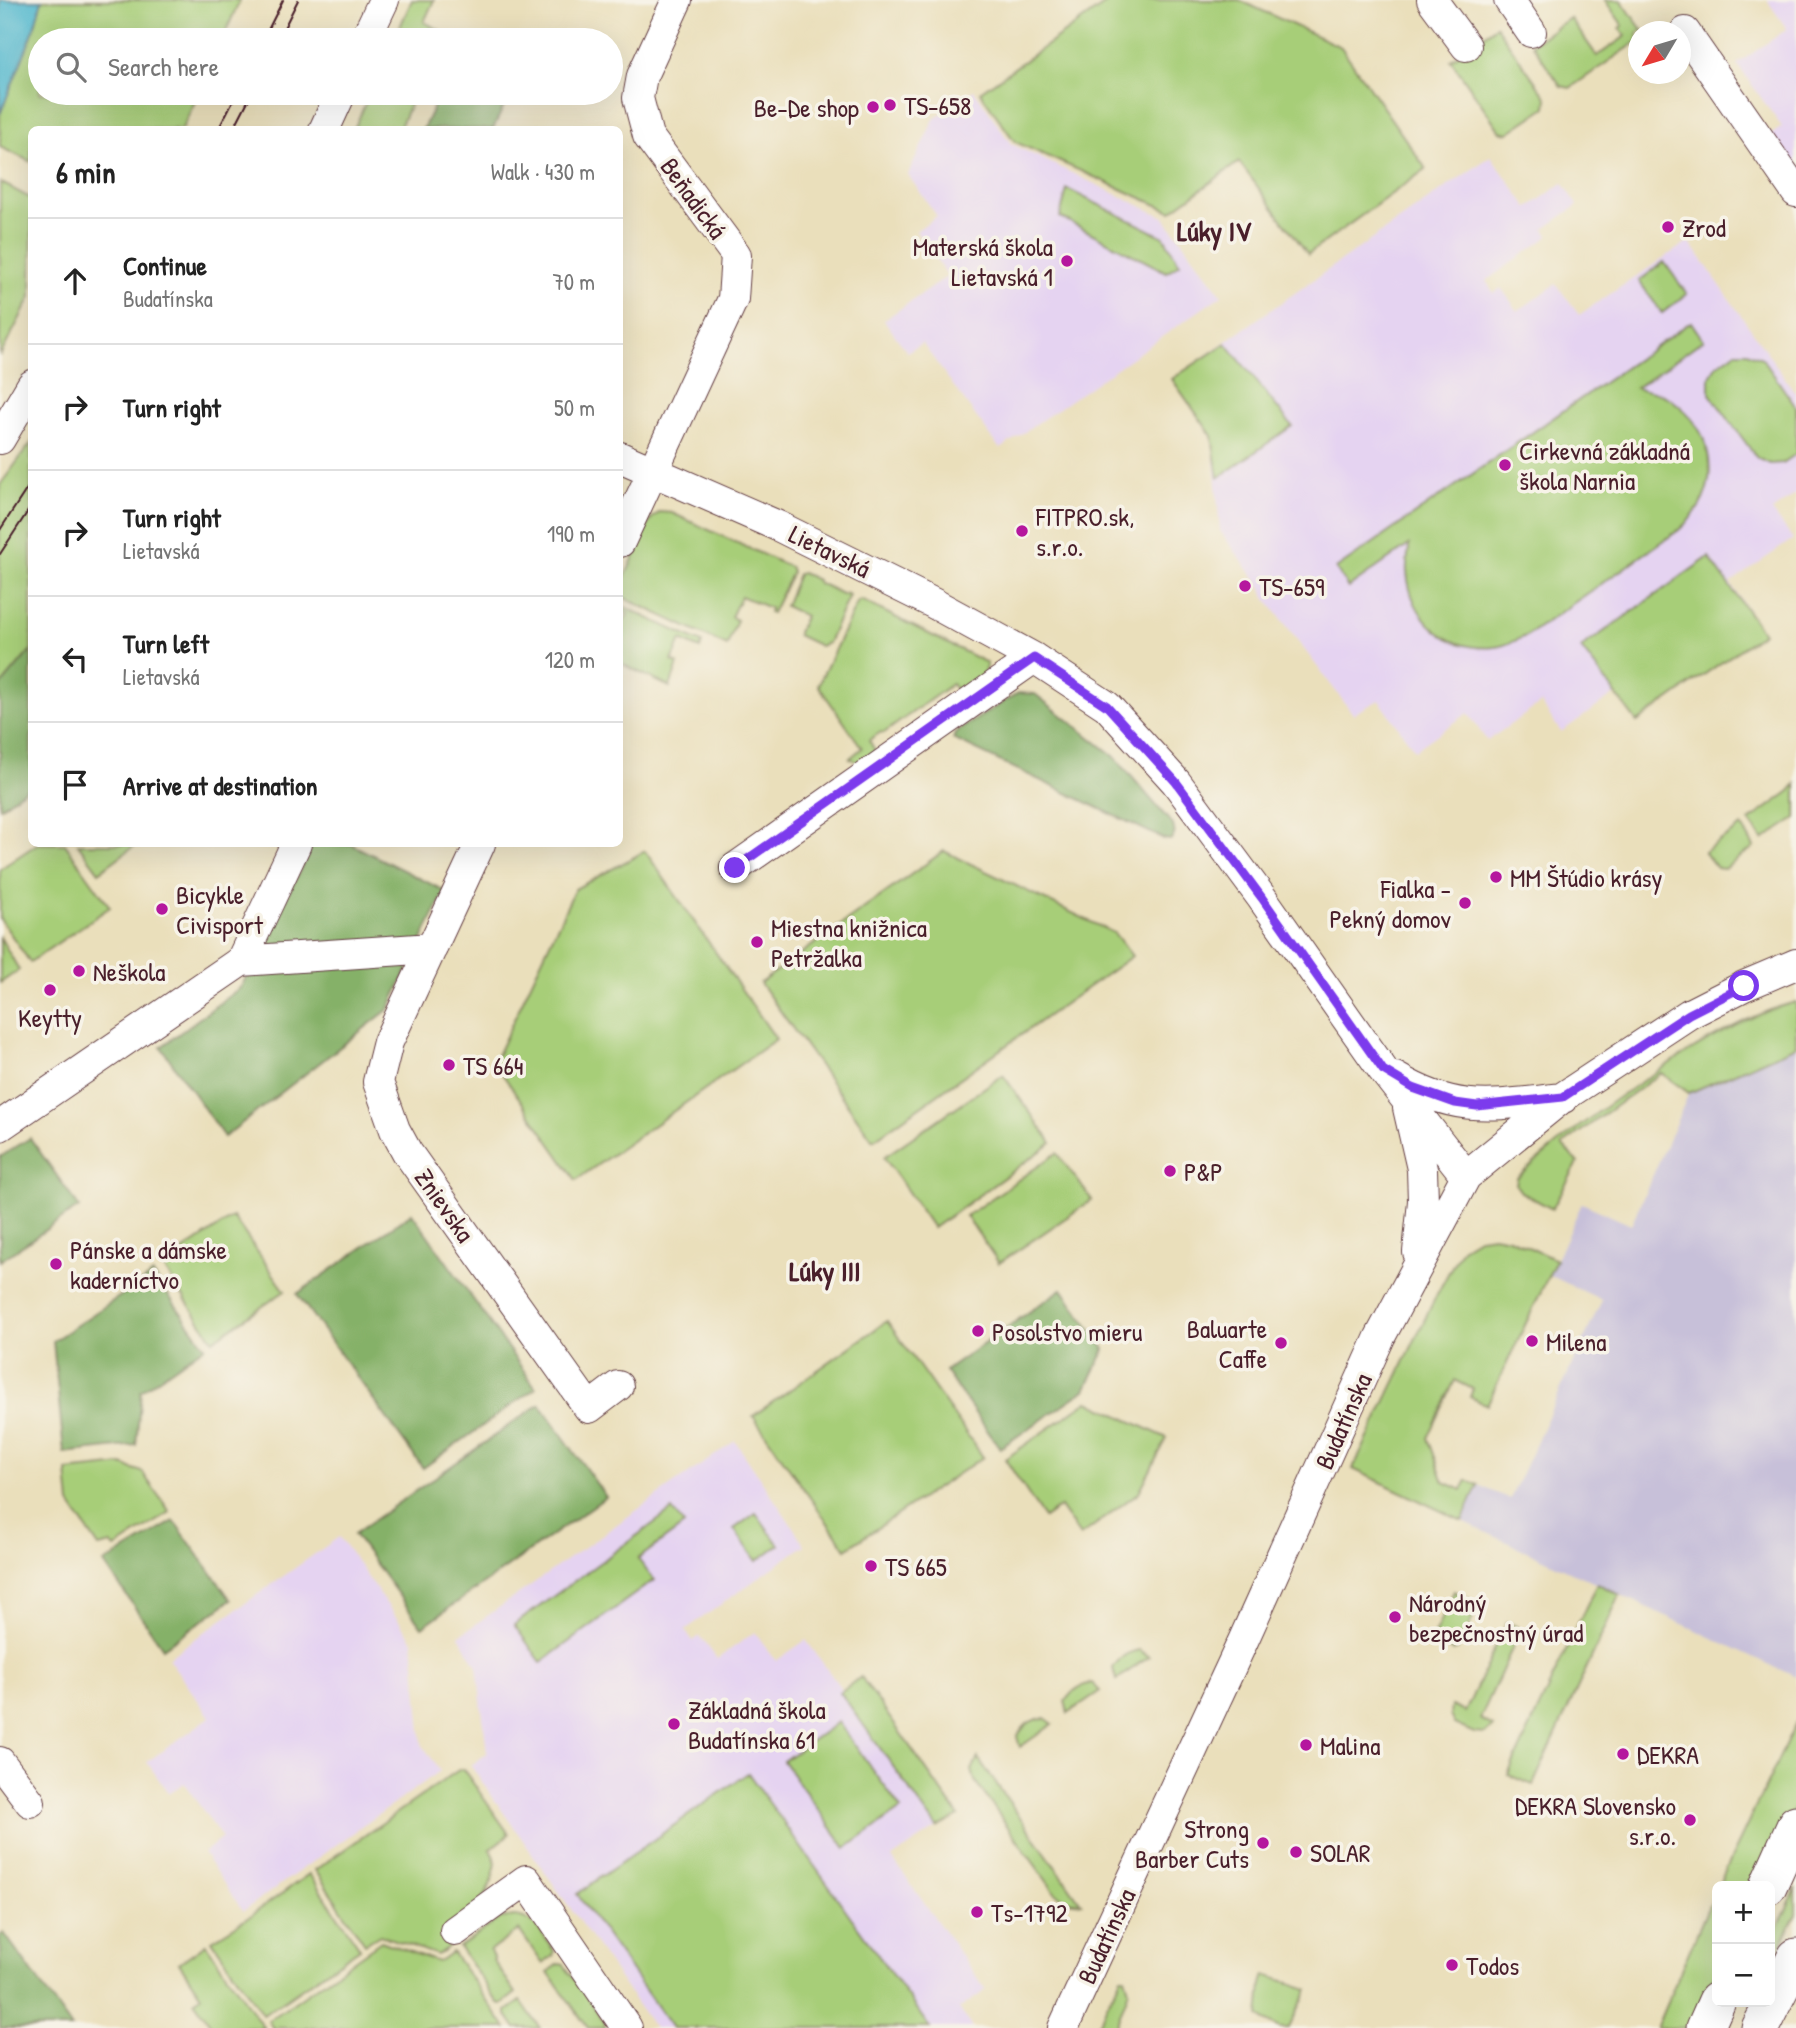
<!DOCTYPE html>
<html lang="en">
<head>
<meta charset="utf-8">
<style>
  :root { --surface:#fff; --page:#f2f2f2; --text:#222; --muted:#767676; --line:#e0e0e0 }
  body { margin:0; font-family:"Patrick Hand",sans-serif; background:var(--page); color:var(--text) }
  .controls { position:absolute; right:21px; bottom:21px; display:grid; overflow:hidden; border-radius:10px; box-shadow:0 7px 28px #0002 }
  .controls button { width:63px; height:63px; display:grid; place-items:center; padding:0; border:0; border-bottom:2px solid var(--line); background:var(--surface); color:var(--text); font:35px sans-serif }
  .compass { position:absolute; left:1628px; top:21px; width:63px; height:63px; border-radius:50%; background:var(--surface); box-shadow:0 7px 28px #0002; rotate:232deg }
  .stop { position:absolute; width:21px; height:21px; margin:-16px; border:5px solid #7c3aed; border-radius:50%; background:#fff }
  .stop.end { background:#7c3aed; border-color:#fff; box-shadow:0 2px 7px #0008 }
  .list { margin:0; padding:0; list-style:none }
  h2 { display:flex; justify-content:space-between; align-items:center; height:91px; margin:0; padding:0 28px; font-size:30px }
  h2 small { font-size:23px; font-weight:400; color:var(--muted) }
  .list li { display:grid; grid-template-columns:46px 1fr auto; gap:21px; align-items:center; box-sizing:border-box; height:126px; padding:0 28px; border-top:2px solid var(--line) }
  .list b { display:block; font-size:26px; white-space:nowrap }
  .list p { margin:0; font-size:23px; white-space:nowrap; color:var(--muted) }
  .list em { font-size:23px; font-style:normal; color:var(--muted) }
  .icon { flex:none; width:38px; height:38px; fill:none; stroke:currentColor; stroke-width:2; stroke-linecap:round; stroke-linejoin:round }
  .map { position:relative; flex:none; width:1796px; height:2028px; overflow:hidden }
  .search { position:absolute; background:var(--surface); box-shadow:0 7px 28px #0002; left:28px; top:28px; width:595px; height:77px; display:flex; align-items:center; gap:18px; box-sizing:border-box; padding:0 24px; border-radius:38px; color:var(--muted); font-size:26px }
  .panel { position:absolute; background:var(--surface); box-shadow:0 7px 28px #0002; left:28px; top:126px; width:595px; height:721px; border-radius:10px }
  .map>svg:first-child { display:block }
  .built { fill:#e5d3f1 }
  .industrial { fill:#c7c0d9 }
  .green { fill:#a7ce78; stroke:#787652; stroke-width:2 }
  .forest { fill:#85b168; stroke:#68684a; stroke-width:2 }
  .water { fill:#50b7ce; stroke:#4d6b7c; stroke-width:2 }
  .lines { fill:none; stroke-linecap:round; stroke-linejoin:round }
  .minor-casing { stroke:#623c41; stroke-width:32 }
  .major-casing { stroke:#623c41; stroke-width:39 }
  .minor { stroke:#fff; stroke-width:30 }
  .major { stroke:#fff; stroke-width:37 }
  .tram { stroke:#4a1f2b; stroke-width:2 }
  .route { stroke:#7c3aed; stroke-width:9 }
  .poi-dot { fill:#b5179e; stroke:#f7f3e8; stroke-width:2.5 }
  .labels { text-anchor:middle; dominant-baseline:central; stroke-width:7; stroke-linejoin:round; paint-order:stroke }
  .poi-label { font-size:26px; fill:#4a1f2b; stroke:#f7f3e8; text-anchor:start }
  .street-label { font-size:26px; fill:#4a1f2b; stroke:#f7f3e8 }
  .neighbourhood-label { font-size:28px; font-weight:bold; fill:#4a1f2b; stroke:#f7f3e8 }
</style>
</head>
<body>
<div class="map">
<svg width="1796" height="2028" viewBox="0 0 1796 2028">
  <rect width="100%" height="100%" fill="#f7f3e8"/>
  <filter id="ink" filterUnits="userSpaceOnUse"><feTurbulence type="fractalNoise" baseFrequency=".0143" numOctaves="2"/><feDisplacementMap in="SourceGraphic" scale="14" xChannelSelector="R" yChannelSelector="G"/><feConvolveMatrix kernelMatrix="1 2 1 2 8 2 1 2 1" color-interpolation-filters="sRGB"/></filter>
  <filter id="wash" filterUnits="userSpaceOnUse"><feTurbulence type="fractalNoise" baseFrequency=".00686" numOctaves="4" result="noise"/><feDisplacementMap in="SourceGraphic" scale="28" xChannelSelector="R" yChannelSelector="G"/><feGaussianBlur stdDeviation="1.57" result="paint"/><feColorMatrix in="noise" values="0 0 0 0 0 0 0 0 0 0 0 0 0 0 0 0 0 1.4 0 .05"/><feComposite in="paint" operator="in"/></filter>
  <g filter="url(#wash)">
    <rect width="100%" height="100%" fill="#eadfbb"/>
    <!-- built -->
    <path class="built" d="M 1767,0 L 1796,0 L 1796,179 L 1766,138 L 1782,127 L 1737,64 L 1787,29 Z
      M 974,90 L 1011,144 L 1164,217 L 1222,295 L 1000,449 L 922,343 L 907,352 L 884,320 L 948,276 L 916,231 L 937,216 L 908,175 L 934,119 Z
      M 1491,156 L 1528,208 L 1563,183 L 1578,205 L 1544,229 L 1549,236 L 1486,281 L 1494,293 L 1501,288 L 1518,311 L 1556,284 L 1579,315 L 1689,241 L 1796,394 L 1796,494 L 1772,511 L 1793,539 L 1730,583 L 1763,633 L 1637,722 L 1615,694 L 1561,732 L 1541,703 L 1487,741 L 1468,713 L 1415,750 L 1379,700 L 1353,714 L 1265,597 L 1262,588 L 1220,531 L 1212,436 L 1172,379 Z
      M 735,1441 L 805,1545 L 685,1630 L 693,1641 L 700,1636 L 717,1659 L 755,1632 L 776,1661 L 806,1640 L 827,1669 L 842,1690 L 840,1692 L 937,1828 L 892,1858 L 986,1990 L 959,2009 L 972,2028 L 654,2028 L 471,1766 L 487,1753 L 477,1666 L 459,1636 Z
      M 339,1537 L 413,1641 L 422,1744 L 440,1771 L 243,1911 L 203,1853 L 222,1838 L 184,1783 L 169,1794 L 147,1762 L 210,1717 L 168,1658 Z"/>
    <!-- industrial -->
    <path class="industrial" d="M 1795,1046 L 1796,1046 L 1796,1677 L 1462,1521 L 1478,1485 L 1510,1499 L 1602,1300 L 1549,1275 L 1582,1203 L 1631,1225 L 1689,1093 Z"/>
    <!-- green -->
    <path class="green" d="M 42,0 L 240,0 L 222,40 L 40,40 L 40,93 L 199,93 L 182,129 L 32,130 L 31,162 L 0,147 L 0,114 L 32,35 Z
      M 412,0 L 434,0 L 424,22 L 443,32 L 439,40 L 394,40 Z
      M 1111,0 L 1239,0 L 1341,47 L 1426,169 L 1308,254 L 1239,162 L 1171,211 L 1015,142 L 980,92 Z
      M 1605,0 L 1621,0 L 1643,31 L 1638,32 L 1638,41 L 1570,88 L 1561,86 L 1532,44 L 1570,18 L 1597,56 L 1626,36 L 1620,28 L 1623,26 Z
      M 1496,26 L 1547,98 L 1546,107 L 1508,133 L 1500,131 L 1451,60 Z
      M 370,93 L 415,93 L 399,129 L 354,129 Z
      M 0,182 L 32,199 L 31,297 L 0,356 Z
      M 1067,189 L 1164,237 L 1180,264 L 1166,272 L 1060,217 Z
      M 1664,262 L 1687,294 L 1662,313 L 1639,281 Z
      M 1691,322 L 1703,340 L 1636,388 C 1645,391 1658,391 1667,397 C 1707,420 1725,475 1694,514 C 1690,520 1684,525 1679,530 L 1526,636 C 1516,640 1505,646 1495,647 C 1447,652 1411,619 1407,572 C 1406,563 1409,553 1409,545 L 1348,588 L 1336,569 Z
      M 1226,343 L 1292,426 L 1218,478 L 1212,436 L 1172,379 Z
      M 1735,352 L 1747,352 L 1762,358 L 1796,407 L 1796,454 L 1783,463 L 1770,464 L 1757,458 L 1710,394 L 1710,377 L 1716,366 Z
      M 31,443 L 31,650 L 0,687 L 0,485 Z
      M 660,512 L 672,513 L 790,567 L 792,572 L 772,613 L 769,612 L 770,608 L 741,596 L 731,617 L 737,620 L 727,646 L 620,596 L 620,588 L 651,519 Z
      M 1709,557 L 1763,633 L 1637,722 L 1581,648 Z
      M 802,573 L 817,580 L 817,582 L 844,595 L 846,593 L 849,595 L 828,643 L 820,646 L 797,635 L 805,616 L 785,606 L 798,574 Z
      M 861,600 L 987,663 L 983,677 L 962,697 L 952,684 L 884,733 L 881,732 L 869,740 L 878,756 L 859,763 L 850,758 L 862,748 L 818,685 L 858,601 Z
      M 620,605 L 702,643 L 700,649 L 681,640 L 672,661 L 678,664 L 670,687 L 620,663 L 620,628 L 628,614 L 620,610 Z
      M 1796,784 L 1796,818 L 1763,840 L 1749,821 L 1790,791 Z
      M 1742,826 L 1754,847 L 1724,869 L 1717,868 L 1704,852 Z
      M 37,844 L 65,844 L 110,907 L 30,962 L 0,919 L 0,869 Z
      M 78,844 L 137,844 L 99,872 Z
      M 645,851 L 776,1039 L 576,1180 L 494,1062 L 575,889 Z
      M 944,851 L 1114,933 L 1132,956 L 873,1140 L 760,983 Z
      M 0,937 L 19,970 L 0,983 Z
      M 1796,1002 L 1796,1046 L 1689,1093 L 1661,1073 L 1562,1145 L 1578,1163 L 1552,1209 L 1521,1192 L 1516,1185 L 1517,1178 C 1571,1130 1628,1088 1690,1051 C 1724,1031 1757,1012 1796,1002 Z
      M 1003,1075 L 1052,1143 L 933,1228 L 884,1157 Z
      M 1057,1153 L 1092,1200 L 999,1263 L 966,1216 Z
      M 233,1217 L 285,1291 L 213,1340 L 162,1265 Z
      M 1493,1235 L 1509,1238 L 1556,1260 L 1487,1405 L 1470,1397 L 1473,1389 L 1455,1380 L 1428,1438 L 1444,1482 L 1462,1490 L 1467,1480 L 1478,1485 L 1462,1521 L 1353,1469 L 1437,1294 L 1462,1248 L 1480,1237 Z
      M 887,1321 L 983,1457 L 846,1549 L 753,1416 Z
      M 1088,1401 L 1167,1438 L 1139,1492 L 1080,1536 L 1060,1507 L 1044,1518 L 1005,1459 Z
      M 122,1465 L 142,1472 L 170,1512 L 115,1548 L 111,1544 L 99,1547 L 70,1504 L 67,1471 Z
      M 672,1510 L 684,1525 L 638,1559 L 654,1580 L 541,1662 L 514,1625 Z
      M 756,1513 L 779,1545 L 757,1561 L 734,1529 Z
      M 1597,1583 L 1620,1595 L 1533,1785 L 1508,1775 Z
      M 1454,1591 L 1474,1600 L 1478,1607 L 1458,1649 L 1453,1651 L 1431,1641 Z
      M 1507,1622 L 1521,1629 L 1480,1719 L 1493,1726 L 1485,1734 L 1474,1733 L 1454,1724 L 1450,1715 L 1451,1706 L 1465,1712 Z
      M 1139,1650 L 1149,1657 L 1116,1680 L 1113,1668 C 1120,1657 1126,1653 1139,1650 Z
      M 861,1677 L 959,1816 L 937,1828 L 840,1692 Z
      M 1092,1683 L 1100,1691 L 1068,1713 L 1065,1701 C 1073,1691 1078,1686 1092,1683 Z
      M 1045,1718 L 1053,1724 L 1020,1747 L 1017,1737 C 1024,1725 1030,1719 1045,1718 Z
      M 838,1722 L 901,1809 L 846,1848 L 783,1761 Z
      M 1796,1723 L 1796,1804 L 1758,1886 L 1718,1886 Z
      M 978,1758 L 1081,1903 L 1068,1901 L 1056,1894 L 975,1781 L 972,1770 Z
      M 460,1769 L 463,1769 L 509,1834 L 490,1849 L 496,1862 L 493,1878 L 486,1894 L 455,1942 L 437,1955 L 380,1935 L 365,1944 L 315,1870 Z
      M 748,1773 L 930,2028 L 672,2028 L 577,1894 Z
      M 309,1874 L 360,1948 L 263,2015 L 212,1940 L 249,1917 Z
      M 1717,1887 L 1717,1973 L 1692,2028 L 1656,2028 Z
      M 1796,1888 L 1796,1914 L 1770,1968 L 1770,1945 Z
      M 514,1916 C 535,1917 543,1935 554,1951 L 553,1956 L 543,1964 L 519,1930 L 490,1951 L 494,1959 L 493,1960 L 516,1993 L 502,2004 L 498,2003 L 459,1947 L 501,1918 Z
      M 381,1941 L 438,1962 L 452,1952 L 506,2028 L 273,2028 L 268,2021 Z
      M 206,1944 L 259,2021 L 264,2028 L 213,2028 L 194,2001 L 201,1996 L 179,1963 Z
      M 559,1964 L 564,1965 L 605,2023 L 605,2028 L 588,2028 L 548,1972 Z
      M 1265,1975 L 1308,1989 L 1289,2028 L 1280,2028 L 1259,2017 L 1262,1984 Z
      M 1121,1977 L 1125,1977 L 1129,1990 L 1115,2028 L 1096,2028 Z
      M 521,2001 L 540,2028 L 516,2028 L 507,2015 L 507,2011 Z"/>
    <!-- forest -->
    <path class="forest" d="M 440,93 L 510,93 L 493,129 L 423,129 Z
      M 31,650 L 31,785 L 0,808 L 0,687 Z
      M 1018,693 L 1035,694 L 1114,756 L 1173,825 C 1175,832 1176,835 1170,840 L 1164,839 L 953,739 L 956,732 Z
      M 313,844 L 351,844 L 445,891 L 389,1009 L 224,1137 L 161,1047 L 241,987 Z
      M 30,1138 L 79,1207 L 0,1261 L 0,1157 Z
      M 412,1213 L 536,1388 L 423,1468 L 297,1294 Z
      M 153,1274 L 205,1346 L 141,1391 L 136,1445 L 64,1453 L 53,1341 Z
      M 1062,1289 L 1105,1349 L 1085,1390 L 1000,1448 L 945,1371 Z
      M 540,1404 L 606,1497 L 422,1627 L 354,1534 Z
      M 174,1521 L 231,1600 L 163,1648 L 104,1563 Z
      M 4,1933 L 72,2028 L 0,2028 L 0,1936 Z"/>
    <!-- water -->
    <path class="water" d="M 0,0 L 42,0 L 32,35 L 0,114 Z"/>
  </g>
  <g filter="url(#ink)">
    <g class="lines">
      <defs>
        <path id="minor" d="M 1432,0 L 1466,46
          M 1509,0 L 1531,32
          M 1685,32 L 1796,192
          M 365,40 L 384,0
          M 324,130 L 341,93
          M 0,439 L 32,385
          M 620,457 L 778,526 L 933,603 L 1034,658 L 1107,706 L 1176,782 L 1262,898 L 1383,1070 L 1466,1176
          M 620,542 L 733,299 L 736,255 L 648,136 L 638,98 L 642,76 L 677,0
          M 480,844 L 388,1042 L 378,1082 L 395,1130 L 407,1152 L 589,1408 L 618,1386
          M 735,868 L 1034,658
          M 241,961 L 432,948
          M 1395,1077 C 1458,1115 1493,1105 1563,1098
          M 1408,1108 L 1422,1169 L 1423,1201 L 1418,1252
          M 0,1126 L 241,961 L 296,844
          M 0,1762 L 30,1802
          M 455,1931 L 526,1880 L 627,2028
          M 1063,2028 L 1243,1641 L 1380,1337 L 1466,1176 L 1563,1097 L 1689,1014 L 1744,986 L 1796,964"/>
        <path id="major" d="M 1768,1886 L 1796,1824
          M 1705,2028 L 1717,2001
          M 1760,2028 L 1796,1957"/>
      </defs>
      <!-- minor casing -->
      <use href="#minor" class="minor-casing"/>
      <!-- major casing -->
      <use href="#major" class="major-casing"/>
      <!-- minor -->
      <use href="#minor" class="minor"/>
      <!-- major -->
      <use href="#major" class="major"/>
      <!-- tram -->
      <path class="tram" d="M 263,40 L 283,0
        M 278,40 L 298,0
        M 218,130 L 237,93
        M 233,130 L 252,93
        M 0,530 L 32,481
        M 0,554 L 32,505"/>
    </g>
  </g>
  <g class="lines" filter="url(#ink)">
    <!-- route -->
    <path class="route" d="M 735,868 L 1034,658 L 1107,706 L 1176,782 L 1262,898 L 1383,1070 L 1413,1088 L 1455,1103 L 1477,1106 L 1563,1097 L 1689,1014 L 1744,986"/>
  </g>
  <!-- markers -->
  <g class="poi-dot">
    <circle cx="890" cy="105" r="7"/>
    <circle cx="873" cy="107" r="7"/>
    <circle cx="1668" cy="227" r="7"/>
    <circle cx="1067" cy="261" r="7"/>
    <circle cx="1505" cy="465" r="7"/>
    <circle cx="1022" cy="531" r="7"/>
    <circle cx="1245" cy="586" r="7"/>
    <circle cx="1496" cy="877" r="7"/>
    <circle cx="1465" cy="903" r="7"/>
    <circle cx="162" cy="909" r="7"/>
    <circle cx="757" cy="942" r="7"/>
    <circle cx="79" cy="971" r="7"/>
    <circle cx="50" cy="990" r="7"/>
    <circle cx="449" cy="1065" r="7"/>
    <circle cx="1170" cy="1171" r="7"/>
    <circle cx="56" cy="1264" r="7"/>
    <circle cx="978" cy="1331" r="7"/>
    <circle cx="1532" cy="1341" r="7"/>
    <circle cx="1281" cy="1343" r="7"/>
    <circle cx="871" cy="1566" r="7"/>
    <circle cx="1395" cy="1617" r="7"/>
    <circle cx="674" cy="1724" r="7"/>
    <circle cx="1306" cy="1745" r="7"/>
    <circle cx="1623" cy="1754" r="7"/>
    <circle cx="1690" cy="1820" r="7"/>
    <circle cx="1263" cy="1843" r="7"/>
    <circle cx="1296" cy="1852" r="7"/>
    <circle cx="977" cy="1912" r="7"/>
    <circle cx="1452" cy="1965" r="7"/>
  </g>
  <g class="labels">
    <!-- poi labels -->
    <g class="poi-label">
      <text x="904" y="105">TS-658</text>
      <text x="859" y="107" text-anchor="end">Be-De shop</text>
      <text x="1682" y="227">Zrod</text>
      <text x="1053" y="246" text-anchor="end">Materská škola<tspan x="1053" dy="30">Lietavská 1</tspan></text>
      <text x="1519" y="450">Cirkevná základná<tspan x="1519" dy="30">škola Narnia</tspan></text>
      <text x="1036" y="516">FITPRO.sk,<tspan x="1036" dy="30">s.r.o.</tspan></text>
      <text x="1259" y="586">TS-659</text>
      <text x="1510" y="877">MM Štúdio krásy</text>
      <text x="1451" y="888" text-anchor="end">Fialka -<tspan x="1451" dy="30">Pekný domov</tspan></text>
      <text x="176" y="894">Bicykle<tspan x="176" dy="30">Civisport</tspan></text>
      <text x="771" y="927">Miestna knižnica<tspan x="771" dy="30">Petržalka</tspan></text>
      <text x="93" y="971">Neškola</text>
      <text x="50" y="1017" text-anchor="middle">Keytty</text>
      <text x="463" y="1065">TS 664</text>
      <text x="1184" y="1171">P&amp;P</text>
      <text x="70" y="1249">Pánske a dámske<tspan x="70" dy="30">kaderníctvo</tspan></text>
      <text x="1267" y="1328" text-anchor="end">Baluarte<tspan x="1267" dy="30">Caffe</tspan></text>
      <text x="992" y="1331">Posolstvo mieru</text>
      <text x="1546" y="1341">Milena</text>
      <text x="885" y="1566">TS 665</text>
      <text x="1409" y="1602">Národný<tspan x="1409" dy="30">bezpečnostný úrad</tspan></text>
      <text x="688" y="1709">Základná škola<tspan x="688" dy="30">Budatínska 61</tspan></text>
      <text x="1320" y="1745">Malina</text>
      <text x="1637" y="1754">DEKRA</text>
      <text x="1676" y="1805" text-anchor="end">DEKRA Slovensko<tspan x="1676" dy="30">s.r.o.</tspan></text>
      <text x="1249" y="1828" text-anchor="end">Strong<tspan x="1249" dy="30">Barber Cuts</tspan></text>
      <text x="1310" y="1852">SOLAR</text>
      <text x="991" y="1912">Ts-1792</text>
      <text x="1466" y="1965">Todos</text>
    </g>
    <!-- street labels -->
    <g class="street-label">
      <text transform="translate(694 198) rotate(54)">Beňadická</text>
      <text transform="translate(830 551) rotate(26)">Lietavská</text>
      <text transform="translate(445 1205) rotate(55)">Znievska</text>
      <text transform="translate(1343 1421) rotate(-66)">Budatínska</text>
      <text transform="translate(1106 1936) rotate(-65)">Budatínska</text>
    </g>
    <!-- neighbourhood labels -->
    <g class="neighbourhood-label">
      <text x="1214" y="231">Lúky IV</text>
      <text x="825" y="1271">Lúky III</text>
    </g>
  </g>
</svg>
<div class="controls">
<button>+</button>
<button>−</button>
</div>
<svg class="compass" viewBox="-18 -18 36 36"><path d="M0-13l5 13h-10z" fill="#e53935"/><path d="M0 13l5-13h-10z" fill="#767676"/></svg>
<div class="stop" style="left:1744px;top:986px"></div>
<div class="stop end" style="left:735px;top:868px"></div>
<div class="search"><svg class="icon" aria-label="search" viewBox="0 0 24 24"><circle cx="10" cy="10" r="6"/><path d="M15 15l6 6"/></svg>Search here</div>
<section class="panel">
<h2>6 min<small>Walk · 430 m</small></h2>
<ul class="list">
<li><svg class="icon" aria-label="ahead" viewBox="0 0 24 24"><path d="M12 20V5M6 11l6-6 6 6"/></svg><div><b>Continue</b><p>Budatínska</p></div><em>70 m</em></li>
<li><svg class="icon" aria-label="right" viewBox="0 0 24 24"><path d="M7 20v-9h11M14 6l5 5-5 5"/></svg><div><b>Turn right</b></div><em>50 m</em></li>
<li><svg class="icon" aria-label="right" viewBox="0 0 24 24"><path d="M7 20v-9h11M14 6l5 5-5 5"/></svg><div><b>Turn right</b><p>Lietavská</p></div><em>190 m</em></li>
<li><svg class="icon" aria-label="left" viewBox="0 0 24 24"><path d="M17 20v-9H6M10 6l-5 5 5 5"/></svg><div><b>Turn left</b><p>Lietavská</p></div><em>120 m</em></li>
<li><svg class="icon" aria-label="arrive" viewBox="0 0 24 24"><path d="M6 21V4h12l-3 4 3 4H6"/></svg><div><b>Arrive at destination</b></div></li>
</ul>
</section>
</div>
</body>
</html>
